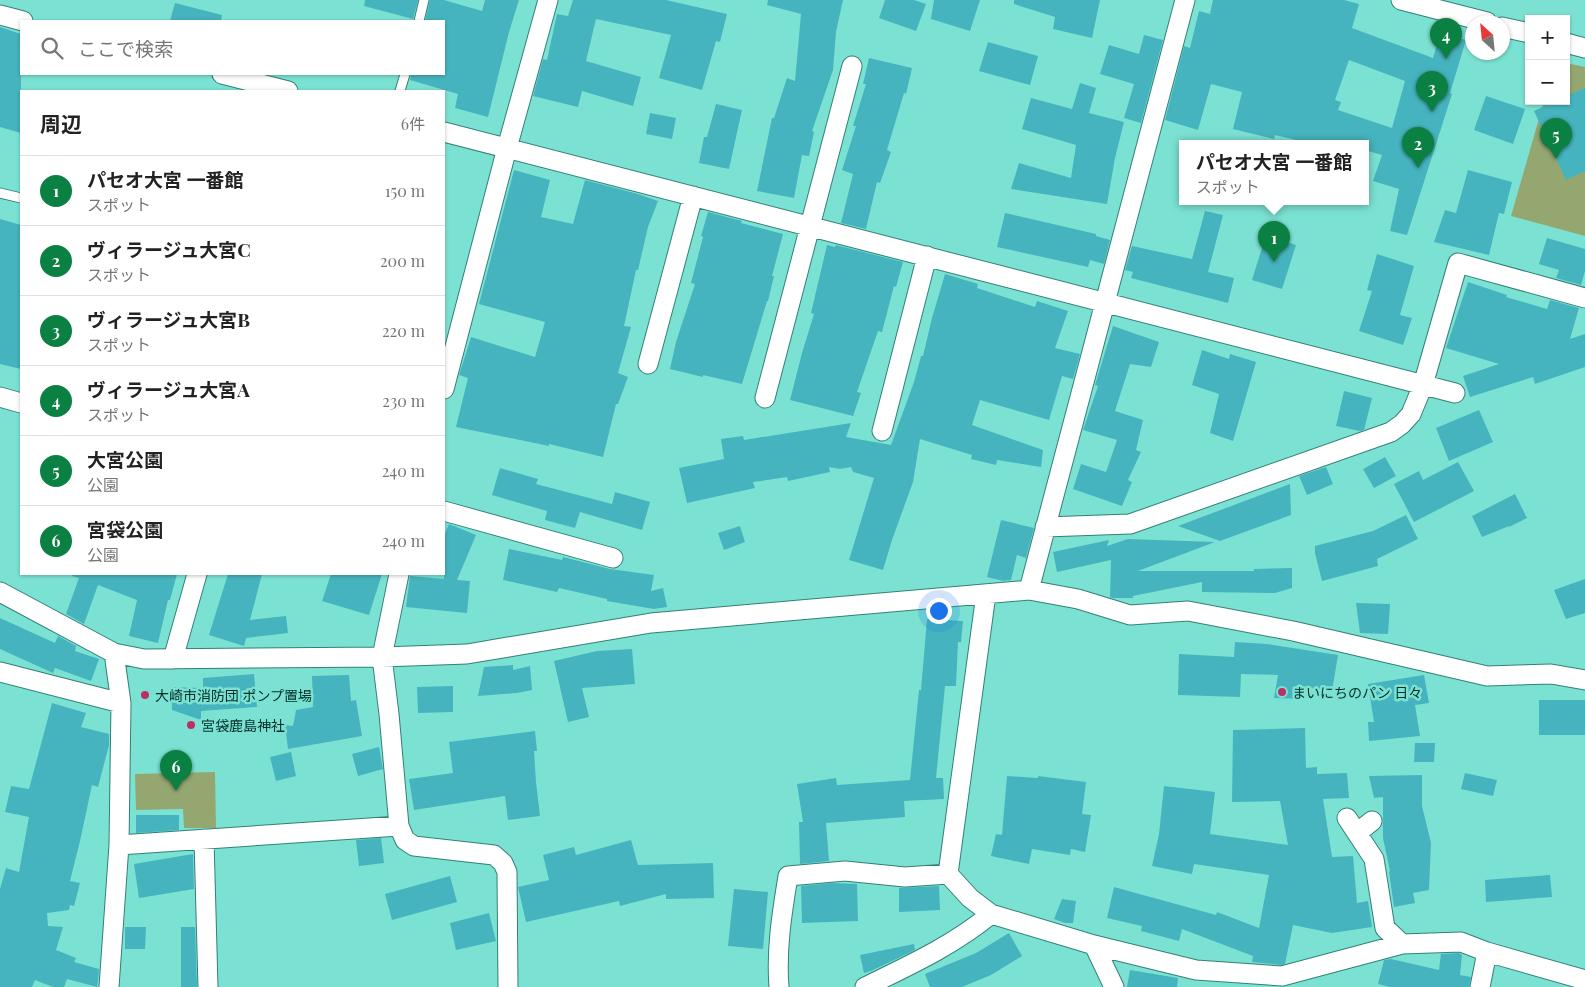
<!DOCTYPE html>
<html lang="ja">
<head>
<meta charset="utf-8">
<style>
  :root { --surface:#fff; --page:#f2f2f2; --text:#222; --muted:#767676; --line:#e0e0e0; --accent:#0b8043 }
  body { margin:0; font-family:"Playfair Display","Noto Sans JP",serif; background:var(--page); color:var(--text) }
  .controls { position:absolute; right:15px; top:15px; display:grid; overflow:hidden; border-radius:0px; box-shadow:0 1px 4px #0004 }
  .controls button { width:45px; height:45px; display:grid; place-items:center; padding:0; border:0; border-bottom:1px solid var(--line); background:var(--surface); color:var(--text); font:25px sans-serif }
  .compass { position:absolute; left:1465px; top:15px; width:45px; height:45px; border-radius:50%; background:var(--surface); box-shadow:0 1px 4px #0004; rotate:333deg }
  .you { position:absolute; left:938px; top:610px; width:18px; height:18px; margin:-12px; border:4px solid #fff; border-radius:50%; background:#1a73e8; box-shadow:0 0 0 8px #1a73e833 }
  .badge { display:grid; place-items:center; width:32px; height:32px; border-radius:50%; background:var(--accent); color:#fff; font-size:16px; font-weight:700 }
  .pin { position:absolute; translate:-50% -41px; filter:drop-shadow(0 1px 2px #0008) }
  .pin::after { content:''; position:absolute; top:26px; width:18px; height:15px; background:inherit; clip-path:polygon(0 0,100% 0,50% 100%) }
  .popup { position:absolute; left:1179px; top:140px; width:190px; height:65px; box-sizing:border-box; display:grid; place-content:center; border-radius:0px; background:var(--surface); filter:drop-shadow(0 1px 4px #0005); font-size:16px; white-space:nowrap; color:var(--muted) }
  .popup b { font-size:19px; color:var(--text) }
  .popup::after { content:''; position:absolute; left:50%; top:100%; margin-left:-10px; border:10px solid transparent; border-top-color:var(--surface) }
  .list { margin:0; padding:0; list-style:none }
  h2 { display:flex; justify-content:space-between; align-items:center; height:65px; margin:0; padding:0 20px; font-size:21px }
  h2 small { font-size:16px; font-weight:400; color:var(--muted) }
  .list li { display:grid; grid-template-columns:32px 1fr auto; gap:15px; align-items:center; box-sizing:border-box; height:70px; padding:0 20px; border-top:1px solid var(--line) }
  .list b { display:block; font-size:19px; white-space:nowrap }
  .list p { margin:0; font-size:16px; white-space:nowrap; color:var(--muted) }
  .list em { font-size:16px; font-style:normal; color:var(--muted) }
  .icon { flex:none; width:28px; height:28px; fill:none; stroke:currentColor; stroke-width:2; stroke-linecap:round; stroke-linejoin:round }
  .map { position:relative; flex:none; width:1585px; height:987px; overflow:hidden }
  .search { position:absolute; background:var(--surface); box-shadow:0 1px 4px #0004; left:20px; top:20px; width:425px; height:55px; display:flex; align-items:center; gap:12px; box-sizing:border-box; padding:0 18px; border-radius:0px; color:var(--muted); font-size:19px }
  .panel { position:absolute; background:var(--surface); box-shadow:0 1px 4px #0004; left:20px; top:90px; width:425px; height:485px; border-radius:0px }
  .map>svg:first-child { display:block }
  .green { fill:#95a771 }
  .building { fill:#46b4be; fill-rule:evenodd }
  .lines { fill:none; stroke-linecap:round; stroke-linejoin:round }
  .service-casing { stroke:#318177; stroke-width:11 }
  .minor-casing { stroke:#318177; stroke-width:21 }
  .service { stroke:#fff; stroke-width:9 }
  .minor { stroke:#fff; stroke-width:19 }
  .poi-dot { fill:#bc2f63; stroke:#7be2d3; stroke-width:2 }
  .labels { text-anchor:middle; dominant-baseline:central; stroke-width:5; stroke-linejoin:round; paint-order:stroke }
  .poi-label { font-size:14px; fill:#002d28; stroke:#7be2d3; text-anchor:start }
</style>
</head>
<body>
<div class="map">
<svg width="1585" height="987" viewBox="0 0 1585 987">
  <rect width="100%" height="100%" fill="#7be2d3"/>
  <!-- green -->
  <path class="green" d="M 1566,63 L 1585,67 L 1585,236 L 1511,216 L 1544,101 L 1566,101 Z
    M 215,772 L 216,828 L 184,828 L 183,809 L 136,810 L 135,774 Z"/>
  <!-- building -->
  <path class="building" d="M 365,0 L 418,0 L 413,19 L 364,6 Z
    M 430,0 L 444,0 L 482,11 L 485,0 L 519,0 L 509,32 L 488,117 L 455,108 L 458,94 L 410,80 L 411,74 L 444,74 L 444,21 L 425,21 Z
    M 573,0 L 666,0 L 727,14 L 720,42 L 716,41 L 702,90 L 659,78 L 671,35 L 596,19 L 586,61 L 641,77 L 633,106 L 582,91 L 578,107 L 533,96 L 543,59 L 547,60 L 557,14 L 568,16 Z
    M 768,0 L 843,0 L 836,32 L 833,70 L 812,131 L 814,132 L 809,156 L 802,155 L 794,198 L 757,191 L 772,118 L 774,118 L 787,78 L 795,81 L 801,14 L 767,5 Z
    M 885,0 L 914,0 L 926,4 L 916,31 L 879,18 Z
    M 934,0 L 980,0 L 970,31 L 931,19 Z
    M 1014,0 L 1100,0 L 1092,38 L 1053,29 L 1055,17 L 1014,4 Z
    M 1213,0 L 1344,0 L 1359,4 L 1352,28 L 1433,58 L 1440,33 L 1466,40 L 1450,93 L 1452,94 L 1407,235 L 1390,231 L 1399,189 L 1373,181 L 1382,155 L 1365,150 L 1365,143 L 1309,143 L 1275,135 L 1274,139 L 1233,129 L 1242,92 L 1211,84 L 1198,130 L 1165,120 L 1184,46 L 1190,48 L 1199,11 L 1210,14 ZM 1349,60 L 1405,81 L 1392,128 L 1338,110 L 1341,102 L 1335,100 Z
    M 175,3 L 222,15 L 221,21 L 170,21 Z
    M 0,27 L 21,34 L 21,133 L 0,127 Z
    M 1144,35 L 1163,40 L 1141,123 L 1124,118 L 1134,84 L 1100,74 L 1109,45 L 1139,54 Z
    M 988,42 L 1038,56 L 1030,85 L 979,71 Z
    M 869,58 L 912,68 L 906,94 L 904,93 L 887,150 L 891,152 L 880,183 L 877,182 L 866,229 L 841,223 L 853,174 L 842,170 L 856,126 L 853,126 L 866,84 L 863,84 Z
    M 1080,83 L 1096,88 L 1089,113 L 1124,122 L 1115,158 L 1107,204 L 1011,189 L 1019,163 L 1071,178 L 1076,145 L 1022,129 L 1031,98 L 1072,109 Z
    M 1585,88 L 1585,171 L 1566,180 L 1534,111 L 1555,101 L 1566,101 L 1566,96 Z
    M 1486,96 L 1525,109 L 1513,144 L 1474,130 Z
    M 716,104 L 742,110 L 729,169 L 699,163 L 704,137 L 707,137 Z
    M 650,113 L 676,118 L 672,139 L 646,134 Z
    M 514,170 L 550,180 L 541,217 L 573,224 L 585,180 L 638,194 L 658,201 L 648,227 L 638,270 L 636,270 L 624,326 L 631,327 L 618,373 L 628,377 L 618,404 L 616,404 L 603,457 L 549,444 L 549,446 L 456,427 L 468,378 L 459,375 L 471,337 L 535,357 L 545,322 L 479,304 Z
    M 1468,170 L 1512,182 L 1504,214 L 1499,213 L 1489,255 L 1434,242 L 1445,210 L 1456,213 Z
    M 1205,211 L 1223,215 L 1208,272 L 1234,278 L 1228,303 L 1131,278 L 1133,272 L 1125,270 L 1132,246 L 1192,259 Z
    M 708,212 L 742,221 L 741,223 L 783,234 L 772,276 L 774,276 L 768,301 L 767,301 L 742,384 L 703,375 L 703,377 L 670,369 L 676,342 L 695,284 L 691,283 L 703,237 L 701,236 Z
    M 1005,213 L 1096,234 L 1096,236 L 1110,240 L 1104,264 L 1090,260 L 1088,267 L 997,247 Z
    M 0,219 L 21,225 L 21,369 L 0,364 Z
    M 1266,235 L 1296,245 L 1282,289 L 1252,280 Z
    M 1547,238 L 1585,249 L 1585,271 L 1581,285 L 1556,278 L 1559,270 L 1539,264 Z
    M 827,245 L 835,247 L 836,245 L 903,262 L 896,287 L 894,286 L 882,332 L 878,331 L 857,392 L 861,393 L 853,416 L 790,400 L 802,353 L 814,314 L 811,313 Z
    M 1377,254 L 1414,266 L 1400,315 L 1412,318 L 1403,345 L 1359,331 L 1372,291 L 1367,290 Z
    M 945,274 L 978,284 L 977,288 L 1035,307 L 1037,301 L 1068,311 L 1055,348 L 1080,354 L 1073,379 L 1062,376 L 1049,420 L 980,400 L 972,425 L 1043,450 L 1041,467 L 997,460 L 996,465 L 971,459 L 972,455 L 920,439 L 913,482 L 892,540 L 883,570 L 849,560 L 874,478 L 853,472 L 851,467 L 840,469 L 829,467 L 830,472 L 788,481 L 787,477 L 753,482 L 755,488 L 687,503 L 679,468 L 724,459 L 721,439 L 743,436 L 744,440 L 851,423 L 846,437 L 891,445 L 914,382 L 921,356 L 923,356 L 932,318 Z
    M 1468,282 L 1507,295 L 1506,297 L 1547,309 L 1550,300 L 1579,308 L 1570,339 L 1585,334 L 1585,367 L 1535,384 L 1533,377 L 1470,397 L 1463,376 L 1499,364 L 1446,348 Z
    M 1113,326 L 1159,342 L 1151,367 L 1130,364 L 1115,411 L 1143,420 L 1136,450 L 1141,452 L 1128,480 L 1132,482 L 1122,506 L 1073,489 L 1081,464 L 1106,472 L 1117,440 L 1083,430 L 1098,386 L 1095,385 Z
    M 1202,350 L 1229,359 L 1230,354 L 1256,362 L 1233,441 L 1210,433 L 1219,394 L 1192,385 Z
    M 1344,391 L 1372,398 L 1364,430 L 1360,431 L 1336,426 Z
    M 1479,410 L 1493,442 L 1449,461 L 1436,428 Z
    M 1385,457 L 1396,476 L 1374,488 L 1363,469 Z
    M 1458,462 L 1474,491 L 1414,522 L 1394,484 L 1419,471 L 1423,480 Z
    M 1326,467 L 1333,484 L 1307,495 L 1299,476 Z
    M 500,468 L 538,479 L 536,484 L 612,504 L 615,492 L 650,502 L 642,530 L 580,512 L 575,528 L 545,520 L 547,511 L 492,495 Z
    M 1290,484 L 1291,515 L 1220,541 L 1178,526 Z
    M 1515,494 L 1527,518 L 1509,527 L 1509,526 L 1482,537 L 1472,516 Z
    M 1406,515 L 1418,539 L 1377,559 L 1378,566 L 1322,581 L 1315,553 L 1315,546 L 1373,531 Z
    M 1001,520 L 1034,528 L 1026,558 L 1017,555 L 1011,580 L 1003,581 L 987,577 Z
    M 449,524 L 476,535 L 457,580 L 470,581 L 467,613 L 406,607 L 410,576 L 444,579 L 444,536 Z
    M 740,526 L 745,542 L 724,550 L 718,533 Z
    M 1128,539 L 1215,542 L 1138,571 L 1254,571 L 1254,569 L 1292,568 L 1292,588 L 1275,593 L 1202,592 L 1202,582 L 1133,596 L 1133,598 L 1112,598 L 1110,597 L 1111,560 L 1057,572 L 1053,552 L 1109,540 L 1107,546 Z
    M 509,549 L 562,560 L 563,557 L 610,569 L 654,575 L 651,591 L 663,588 L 667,607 L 654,609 L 607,601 L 607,599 L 559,588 L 557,592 L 503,580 Z
    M 73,574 L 177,574 L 170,600 L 168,600 L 158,643 L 129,636 L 137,600 L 98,585 L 84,624 L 66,614 L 79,578 L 72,576 Z
    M 228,574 L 262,574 L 250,620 L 286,616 L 288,633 L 246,638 L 244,646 L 209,635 Z
    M 331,574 L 382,574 L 369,615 L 322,601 Z
    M 1585,579 L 1585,613 L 1566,619 L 1554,590 Z
    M 1356,603 L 1390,604 L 1388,634 L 1360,633 Z
    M 0,618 L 55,643 L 58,636 L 76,646 L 75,651 L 99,659 L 91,681 L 55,668 L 53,673 L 0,649 Z
    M 927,619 L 963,621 L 961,642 L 958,642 L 956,686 L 945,686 L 936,778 L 943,778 L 944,799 L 904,801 L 905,817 L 826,823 L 829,861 L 800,864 L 799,822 L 803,822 L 797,784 L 836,778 L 837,785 L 910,780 L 919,690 L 921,690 Z
    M 1235,642 L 1267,644 L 1338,655 L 1332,691 L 1304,687 L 1304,699 L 1274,698 L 1278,675 L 1241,674 L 1240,697 L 1178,695 L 1179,654 L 1234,657 Z
    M 632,649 L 635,684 L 582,688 L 589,717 L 568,722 L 554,661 L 597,651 Z
    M 513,665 L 513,670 L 530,666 L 532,690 L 517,693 L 478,696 L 484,667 Z
    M 254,674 L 257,707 L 201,711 L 201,720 L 172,710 L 171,687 L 203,688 L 203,678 Z
    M 349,675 L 351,701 L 356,700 L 362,736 L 288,749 L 285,725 L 293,726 L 296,710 L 313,707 L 312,676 Z
    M 1424,675 L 1429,703 L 1415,705 L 1420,736 L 1369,741 L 1368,722 L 1374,722 L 1368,684 Z
    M 453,686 L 453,712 L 418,713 L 417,687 Z
    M 1539,700 L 1585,700 L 1585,735 L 1539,735 Z
    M 52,703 L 86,713 L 81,727 L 109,734 L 109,745 L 98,787 L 92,785 L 80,841 L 70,881 L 80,883 L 74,906 L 70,905 L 69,910 L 47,913 L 48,926 L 63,927 L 56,950 L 76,958 L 74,962 L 99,969 L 98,981 L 97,987 L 67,979 L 64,987 L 53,987 L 35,980 L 32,987 L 0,987 L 0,889 L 6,868 L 19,872 L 29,817 L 5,812 L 11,786 L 29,789 Z
    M 1305,728 L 1306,768 L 1317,767 L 1317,774 L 1347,773 L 1349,798 L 1323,799 L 1332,857 L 1353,856 L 1357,903 L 1368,901 L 1372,927 L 1332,933 L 1293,925 L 1285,964 L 1281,965 L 1252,962 L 1253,956 L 1182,929 L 1179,941 L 1141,931 L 1142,926 L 1107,918 L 1114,887 L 1216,915 L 1217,912 L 1259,928 L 1269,875 L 1194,864 L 1192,874 L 1152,866 L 1159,834 L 1164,786 L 1215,792 L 1210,834 L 1288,845 L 1280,801 L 1232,802 L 1233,730 Z
    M 535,731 L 537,751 L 534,751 L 536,782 L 540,816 L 508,820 L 505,796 L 414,810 L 409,779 L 453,773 L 449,742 Z
    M 1415,743 L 1435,743 L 1434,762 L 1414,762 Z
    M 379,747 L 383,769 L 358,776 L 352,754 Z
    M 291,752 L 296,776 L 276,781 L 270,757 Z
    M 1465,773 L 1497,780 L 1493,796 L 1461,789 Z
    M 1422,775 L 1422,806 L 1431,843 L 1429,890 L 1413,893 L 1415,903 L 1394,907 L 1389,872 L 1390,871 L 1383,838 L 1383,797 L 1374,798 L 1369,776 Z
    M 1007,776 L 1038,778 L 1038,776 L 1086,782 L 1082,814 L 1091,815 L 1085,852 L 1071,849 L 1070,855 L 1032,849 L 1029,864 L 991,856 L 996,834 L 1002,835 Z
    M 136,815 L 179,815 L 179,830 L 136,833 Z
    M 381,838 L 384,863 L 359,866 L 356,840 Z
    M 631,840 L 638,865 L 713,863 L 714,898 L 666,899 L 666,894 L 620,906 L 619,901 L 526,922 L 518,887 L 549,880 L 543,855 L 574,847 L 576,855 Z
    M 193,854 L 194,889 L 139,898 L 134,864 Z
    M 1550,875 L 1552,897 L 1486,902 L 1485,880 Z
    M 450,876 L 457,902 L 392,920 L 385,894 Z
    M 832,883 L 857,884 L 858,921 L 802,923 L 801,886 Z
    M 939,886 L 940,910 L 899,912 L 899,888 Z
    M 734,889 L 768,892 L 763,949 L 728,946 Z
    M 1062,899 L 1076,901 L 1073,923 L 1065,923 L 1054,919 Z
    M 489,913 L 496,941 L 456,950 L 450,923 Z
    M 125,927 L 146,927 L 145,949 L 125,949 Z
    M 181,927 L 195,927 L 197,987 L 181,987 Z
    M 1009,933 L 1022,956 L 991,975 L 962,987 L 930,987 L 925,974 L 976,953 Z
    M 914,944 L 915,950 L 871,971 L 864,973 L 860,955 Z
    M 1459,953 L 1462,955 L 1460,975 L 1471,977 L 1469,987 L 1390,987 L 1378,984 L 1384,960 L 1391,959 L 1439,970 L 1441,954 Z
    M 1130,970 L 1178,978 L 1177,987 L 1127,987 Z"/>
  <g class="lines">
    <defs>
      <path id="service" d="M 419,21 L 424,0
        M 400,91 L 405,74
        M 0,193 L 21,198"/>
      <path id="minor" d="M 1401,0 L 1487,22
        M 0,15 L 23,21
        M 1502,27 L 1529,33
        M 1566,43 L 1585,48
        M 222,74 L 288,91
        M 444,132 L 1455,393
        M 648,364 L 693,196
        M 444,389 L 507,148 L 548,0
        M 0,397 L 21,403
        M 765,398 L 852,66
        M 882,431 L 927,256
        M 444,511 L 613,558
        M 1045,527 L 1130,524 L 1391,432 L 1402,424 L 1411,414 L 1423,385 L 1458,263 L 1585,298
        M 399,574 L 382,657 L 389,714 L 399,826 L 405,840 L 414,846 L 494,855 L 503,863 L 507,872 L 508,987
        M 1029,590 L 1185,0
        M 0,592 L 114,653 L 144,659 L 382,657 L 467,654 L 651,623 L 1029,590 L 1078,599 L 1130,615 L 1188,611 L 1293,631 L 1487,676 L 1551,674 L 1585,680
        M 986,594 L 948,874 L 970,898 L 991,914 L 1094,945 L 1196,970 L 1282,976 L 1402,944 L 1461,942 L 1487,952 L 1585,980
        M 173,659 L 197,574
        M 0,672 L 121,703
        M 1347,818 L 1374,859 L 1385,928 L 1402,944
        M 1357,833 L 1372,821
        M 204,839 L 208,987
        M 119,845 L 399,826
        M 1094,945 L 1114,987
        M 109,987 L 119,845 L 121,703 L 114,653
        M 779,987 C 776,949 782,913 788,876 L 845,871 L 905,877 L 948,874
        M 865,987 C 908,966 954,945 991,914
        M 1480,987 L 1487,952"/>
    </defs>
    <!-- service casing -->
    <use href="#service" class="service-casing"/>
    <!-- minor casing -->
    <use href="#minor" class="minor-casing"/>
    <!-- service -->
    <use href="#service" class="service"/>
    <!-- minor -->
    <use href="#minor" class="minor"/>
  </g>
  <!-- markers -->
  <g class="poi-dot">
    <circle cx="1282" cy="692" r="5"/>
    <circle cx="145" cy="695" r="5"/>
    <circle cx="191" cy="725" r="5"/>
  </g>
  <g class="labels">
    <!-- poi labels -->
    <g class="poi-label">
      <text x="1292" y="692">まいにちのパン 日々</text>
      <text x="155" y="695">大崎市消防団 ポンプ置場</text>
      <text x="201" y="725">宮袋鹿島神社</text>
    </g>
  </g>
</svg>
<div class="controls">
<button>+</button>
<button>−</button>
</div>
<svg class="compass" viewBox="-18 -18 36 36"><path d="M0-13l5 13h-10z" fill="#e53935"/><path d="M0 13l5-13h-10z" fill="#767676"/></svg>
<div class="you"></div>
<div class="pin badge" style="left:1274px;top:262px">1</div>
<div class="popup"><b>パセオ大宮 一番館</b>スポット</div>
<div class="pin badge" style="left:1418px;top:168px">2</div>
<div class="pin badge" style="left:1432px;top:112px">3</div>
<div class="pin badge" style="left:1446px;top:59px">4</div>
<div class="pin badge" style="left:1556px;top:159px">5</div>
<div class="pin badge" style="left:176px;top:791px">6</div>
<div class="search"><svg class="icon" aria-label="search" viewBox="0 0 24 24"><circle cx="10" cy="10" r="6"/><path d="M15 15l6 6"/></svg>ここで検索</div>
<section class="panel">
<h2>周辺<small>6件</small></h2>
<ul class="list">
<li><span class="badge">1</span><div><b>パセオ大宮 一番館</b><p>スポット</p></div><em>150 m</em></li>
<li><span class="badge">2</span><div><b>ヴィラージュ大宮C</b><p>スポット</p></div><em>200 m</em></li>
<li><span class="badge">3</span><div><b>ヴィラージュ大宮B</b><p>スポット</p></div><em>220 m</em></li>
<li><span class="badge">4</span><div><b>ヴィラージュ大宮A</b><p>スポット</p></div><em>230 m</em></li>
<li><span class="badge">5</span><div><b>大宮公園</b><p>公園</p></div><em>240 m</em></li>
<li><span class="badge">6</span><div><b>宮袋公園</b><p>公園</p></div><em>240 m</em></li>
</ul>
</section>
</div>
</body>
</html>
